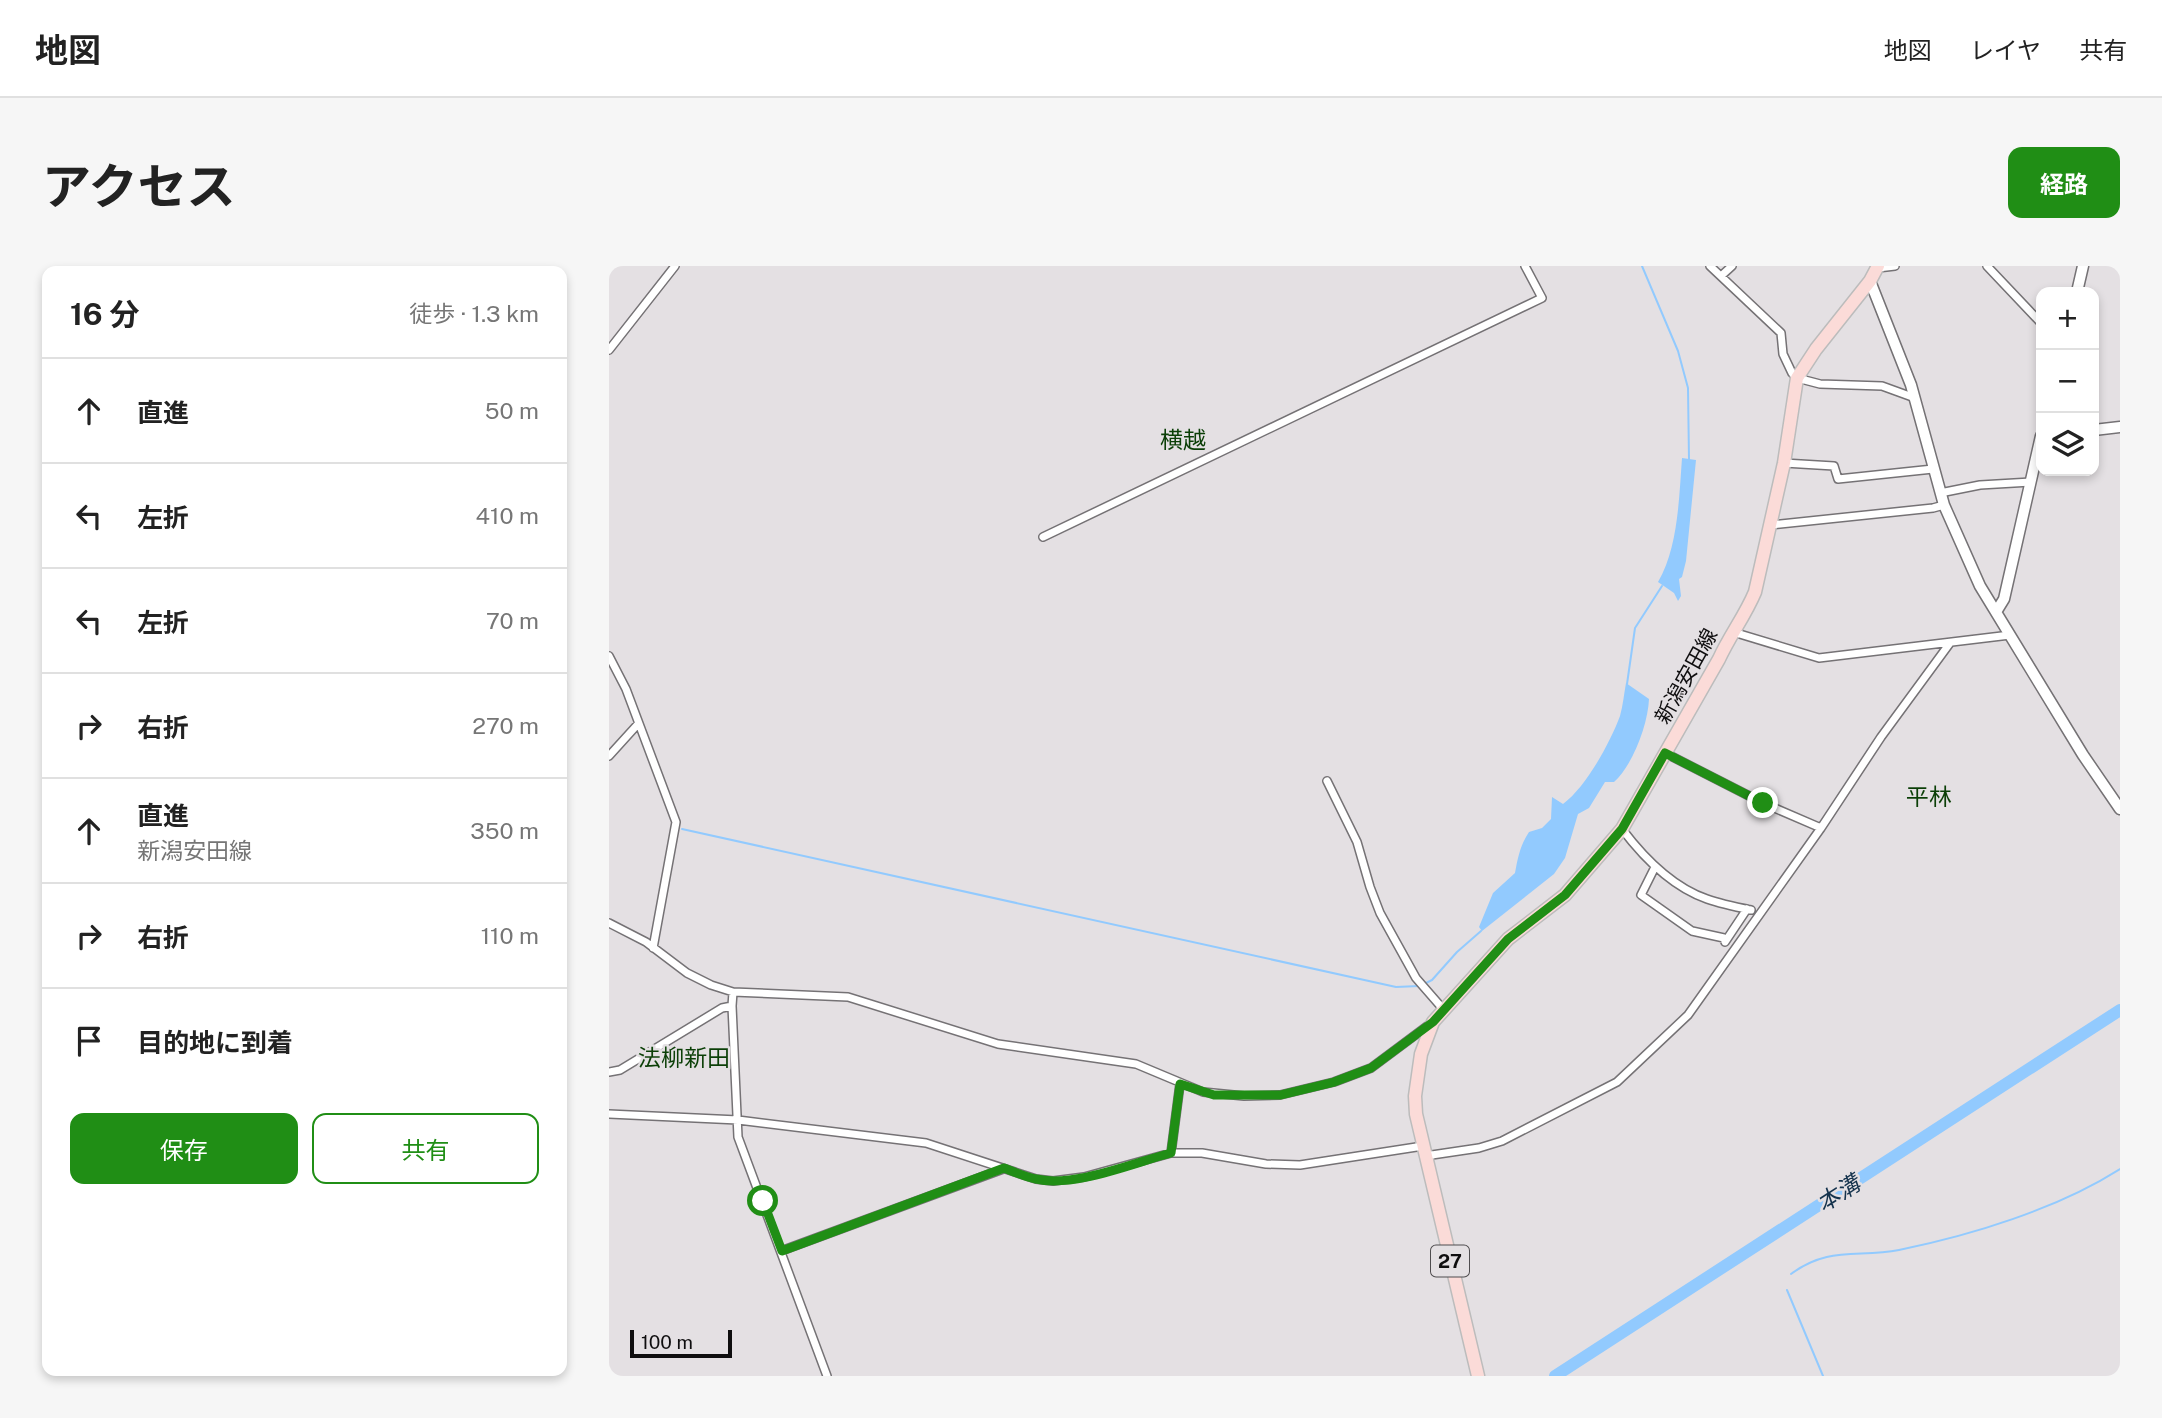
<!DOCTYPE html>
<html lang="ja">
<head>
<meta charset="utf-8">
<style>
  :root { --surface:#fff; --page:#f6f6f6; --text:#222; --muted:#767676; --line:#e0e0e0; --accent:#208e15 }
  body { margin:0; font-family:"Public Sans","Noto Sans JP",sans-serif; background:var(--page); color:var(--text) }
  .controls { position:absolute; right:21px; top:21px; display:grid; overflow:hidden; border-radius:14px; box-shadow:0 4px 10px #0003 }
  .controls button { width:63px; height:63px; display:grid; place-items:center; padding:0; border:0; border-bottom:2px solid var(--line); background:var(--surface); color:var(--text); font:35px sans-serif }
  .scale { position:absolute; left:21px; bottom:18px; width:102px; box-sizing:border-box; padding-left:7px; border:4px solid #0f0e0f; border-top:0; font-size:19px; line-height:24px; white-space:nowrap; color:#0f0e0f; -webkit-text-stroke:5px #e4e0e3; paint-order:stroke }
  .stop { position:absolute; width:21px; height:21px; margin:-16px; border:5px solid #208e15; border-radius:50%; background:#fff }
  .stop.end { background:#208e15; border-color:#fff; box-shadow:0 2px 7px #0008 }
  .list { margin:0; padding:0; list-style:none }
  h2 { display:flex; justify-content:space-between; align-items:center; height:91px; margin:0; padding:0 28px; font-size:30px }
  h2 small { font-size:23px; font-weight:400; color:var(--muted) }
  .list li { display:grid; grid-template-columns:46px 1fr auto; gap:21px; align-items:center; box-sizing:border-box; height:105px; padding:0 28px; border-top:2px solid var(--line) }
  .list b { display:block; font-size:26px; white-space:nowrap }
  .list p { margin:0; font-size:23px; white-space:nowrap; color:var(--muted) }
  .list em { font-size:23px; font-style:normal; color:var(--muted) }
  .actions { display:flex; gap:14px; padding:21px 28px }
  .actions a { flex:1; padding:16px 0; border:2px solid var(--accent); border-radius:14px; text-align:center; font-size:24px; color:var(--accent) }
  .actions .main { background:var(--accent); color:#fff }
  .icon { flex:none; width:38px; height:38px; fill:none; stroke:currentColor; stroke-width:2; stroke-linecap:round; stroke-linejoin:round }
  .map { position:relative; flex:none; width:1511px; height:1110px; overflow:hidden; border-radius:14px }
  header { display:flex; align-items:center; gap:42px; box-sizing:border-box; height:98px; padding:0 35px; background:var(--surface); border-bottom:2px solid var(--line) }
  header strong { font-size:33px }
  nav { display:flex; gap:38px; margin-inline-start:auto; font-size:24px }
  .intro { display:flex; align-items:center; justify-content:space-between; box-sizing:border-box; height:168px; padding:0 42px }
  h1 { margin:0; font-size:49px }
  .button { padding:18px 32px; border-radius:14px; background:var(--accent); color:#fff; font-size:24px; font-weight:700 }
  main { display:flex; gap:42px; padding:0 42px }
  aside { flex:1; background:var(--surface); border-radius:14px; box-shadow:0 4px 10px #0003 }
  .map>svg:first-child { display:block }
  .water { fill:#92cafe }
  .lines { fill:none; stroke-linecap:round; stroke-linejoin:round }
  .stream { stroke:#92cafe; stroke-width:2 }
  .river { stroke:#92cafe; stroke-width:12 }
  .street-casing { stroke:#757275; stroke-width:10 }
  .secondary-casing { stroke:#757275; stroke-width:13 }
  .primary-casing { stroke:#bcbcbc; stroke-width:15 }
  .street { stroke:#fff; stroke-width:7 }
  .secondary { stroke:#fff; stroke-width:10 }
  .primary { stroke:#fbdbd8; stroke-width:12 }
  .route { stroke:#208e15; stroke-width:9 }
  .labels { text-anchor:middle; dominant-baseline:central; stroke-width:5; stroke-linejoin:round; paint-order:stroke }
  .shield { fill:#e4e0e3; stroke:#4f4d4f; stroke-width:2 }
  .shield-label { font-size:19px; font-weight:bold; fill:#0f0e0f }
  .street-label { font-size:21px; fill:#0f0e0f; stroke:#e4e0e3 }
  .neighbourhood-label { font-size:23px; fill:#0b3f07; stroke:#e4e0e3 }
  .water-label { font-size:23px; font-style:italic; fill:#15334d; stroke:#e4e0e3 }
</style>
</head>
<body>
<header>
<strong>地図</strong>
<nav><a>地図</a><a>レイヤ</a><a>共有</a></nav>
</header>
<div class="intro"><h1>アクセス</h1><a class="button">経路</a></div>
<main>
<aside>
<h2>16 分<small>徒歩 · 1.3 km</small></h2>
<ul class="list">
<li><svg class="icon" aria-label="ahead" viewBox="0 0 24 24"><path d="M12 20V5M6 11l6-6 6 6"/></svg><div><b>直進</b></div><em>50 m</em></li>
<li><svg class="icon" aria-label="left" viewBox="0 0 24 24"><path d="M17 20v-9H6M10 6l-5 5 5 5"/></svg><div><b>左折</b></div><em>410 m</em></li>
<li><svg class="icon" aria-label="left" viewBox="0 0 24 24"><path d="M17 20v-9H6M10 6l-5 5 5 5"/></svg><div><b>左折</b></div><em>70 m</em></li>
<li><svg class="icon" aria-label="right" viewBox="0 0 24 24"><path d="M7 20v-9h11M14 6l5 5-5 5"/></svg><div><b>右折</b></div><em>270 m</em></li>
<li><svg class="icon" aria-label="ahead" viewBox="0 0 24 24"><path d="M12 20V5M6 11l6-6 6 6"/></svg><div><b>直進</b><p>新潟安田線</p></div><em>350 m</em></li>
<li><svg class="icon" aria-label="right" viewBox="0 0 24 24"><path d="M7 20v-9h11M14 6l5 5-5 5"/></svg><div><b>右折</b></div><em>110 m</em></li>
<li><svg class="icon" aria-label="arrive" viewBox="0 0 24 24"><path d="M6 21V4h12l-3 4 3 4H6"/></svg><div><b>目的地に到着</b></div></li>
</ul>
<div class="actions"><a class="main">保存</a><a>共有</a></div>
</aside>
<div class="map">
<svg width="1511" height="1110" viewBox="0 0 1511 1110">
  <rect width="100%" height="100%" fill="#e4e0e3"/>
  <!-- water -->
  <path class="water" d="M 1073,192 L 1087,194 L 1077,295 L 1073,311 L 1070,313 L 1072,330 L 1069,335 L 1065,327 L 1049,316 C 1069,282 1070,233 1073,192 Z
    M 1017,417 L 1040,433 C 1039,458 1024,499 1005,516 L 996,516 L 980,542 L 969,548 L 956,592 L 945,608 L 873,665 L 870,661 L 884,627 L 906,607 C 909,591 911,580 920,566 L 933,562 L 942,553 L 943,531 L 954,538 C 977,521 1001,477 1011,450 C 1014,439 1015,428 1017,417 Z"/>
  <g class="lines">
    <!-- stream -->
    <path class="stream" d="M 1033,0 L 1069,85 L 1079,122 L 1080,194
      M 1018,418 L 1026,362 L 1053,320
      M 73,563 L 787,721 L 810,720
      M 815,718 L 823,714 L 848,686 L 872,665
      M 1182,1008 C 1220,980 1248,992 1290,984 C 1363,969 1448,943 1511,903
      M 1178,1024 L 1214,1110"/>
    <!-- river -->
    <path class="river" d="M 946,1110 L 1511,744"/>
    <defs>
      <path id="street" d="M 1101,0 L 1172,67 L 1174,88 L 1183,107 L 1188,112 L 1211,118 L 1273,120 L 1306,132
        M 1378,0 L 1432,57
        M 1269,2 L 1286,0
        M 1112,10 L 1123,0
        M 0,84 L 66,0
        M 1175,197 L 1225,200 L 1229,213 L 1324,203
        M 1331,227 L 1371,219 L 1422,216
        M 1162,259 L 1324,242 L 1335,239
        M 434,271 L 933,32 L 916,0
        M 1124,366 L 1210,392 L 1401,369
        M 0,390 L 17,423 L 67,556 L 44,682
        M 1056,487 L 1154,537 L 1212,562
        M 0,490 L 29,458
        M 718,515 L 748,576 L 761,621 L 771,647 L 807,712 L 834,743
        M 1013,563 C 1035,592 1063,621 1098,633 C 1112,638 1127,641 1142,644
        M 1046,601 L 1032,629 L 1083,665 L 1115,672 L 1116,676 L 1138,643
        M 0,657 L 37,676 L 78,707 L 102,719 L 124,726 L 239,731 L 389,778 L 527,798 L 594,826 L 635,830 L 671,829 L 725,816 L 762,802 L 821,758
        M 124,726 L 123,740 L 129,871 L 218,1110
        M 0,806 L 11,804 L 113,742 L 123,740
        M 0,848 L 129,854 L 317,877 L 427,913 L 444,915 L 475,911 L 562,887 L 593,887 L 657,898 L 691,899 L 814,880
        M 562,887 L 571,818
        M 816,890 L 870,882 L 893,875 L 1008,816 L 1079,749 L 1212,562 L 1272,471 L 1341,377
        M 172,985 L 394,903"/>
      <path id="secondary" d="M 1261,15 L 1302,119 L 1335,239 L 1371,320 L 1474,489 L 1511,543
        M 1468,26 L 1474,0
        M 1485,164 L 1511,161
        M 1387,346 L 1395,333 L 1432,170"/>
      <path id="primary" d="M 869,1110 L 807,848 L 806,830 L 812,788 L 824,756 L 899,673 L 956,629 L 1013,563 L 1110,393 C 1121,369 1136,350 1146,326 L 1175,197 L 1188,112 L 1207,83 L 1261,15 L 1269,0"/>
    </defs>
    <!-- street casing -->
    <use href="#street" class="street-casing"/>
    <!-- secondary casing -->
    <use href="#secondary" class="secondary-casing"/>
    <!-- primary casing -->
    <use href="#primary" class="primary-casing"/>
    <!-- street -->
    <use href="#street" class="street"/>
    <!-- secondary -->
    <use href="#secondary" class="secondary"/>
    <!-- primary -->
    <use href="#primary" class="primary"/>
  </g>
  <g class="lines">
    <!-- route -->
    <path class="route" d="M 154,935 L 173,985 L 395,902 C 405,906 416,911 427,913 C 465,922 524,897 562,887 L 571,818 L 605,829 L 671,829 L 725,816 L 762,802 L 824,756 L 899,673 L 956,629 L 1013,563 L 1056,487 L 1154,537"/>
  </g>
  <g class="labels">
    <!-- shield labels -->
    <rect class="shield" x="822" y="979.5" width="38" height="31" rx="5"/>
    <g class="shield-label">
      <text x="841" y="995">27</text>
    </g>
    <!-- street labels -->
    <g class="street-label">
      <text transform="translate(1077 410) rotate(-61)">新潟安田線</text>
    </g>
    <!-- neighbourhood labels -->
    <g class="neighbourhood-label">
      <text x="574" y="173">横越</text>
      <text x="1320" y="530">平林</text>
      <text x="75" y="791">法柳新田</text>
    </g>
    <!-- water labels -->
    <g class="water-label">
      <text transform="translate(1229 927) rotate(-33)">本溝</text>
    </g>
  </g>
</svg>
<div class="controls">
<button>+</button>
<button>−</button>
<button><svg class="icon" aria-label="layers" viewBox="0 0 24 24"><path d="M12 4l9 5-9 5-9-5zM3 14l9 5 9-5"/></svg></button>
</div>
<div class="scale">100 m</div>
<div class="stop" style="left:154px;top:935px"></div>
<div class="stop end" style="left:1154px;top:537px"></div>
</div>
</main>
</body>
</html>
